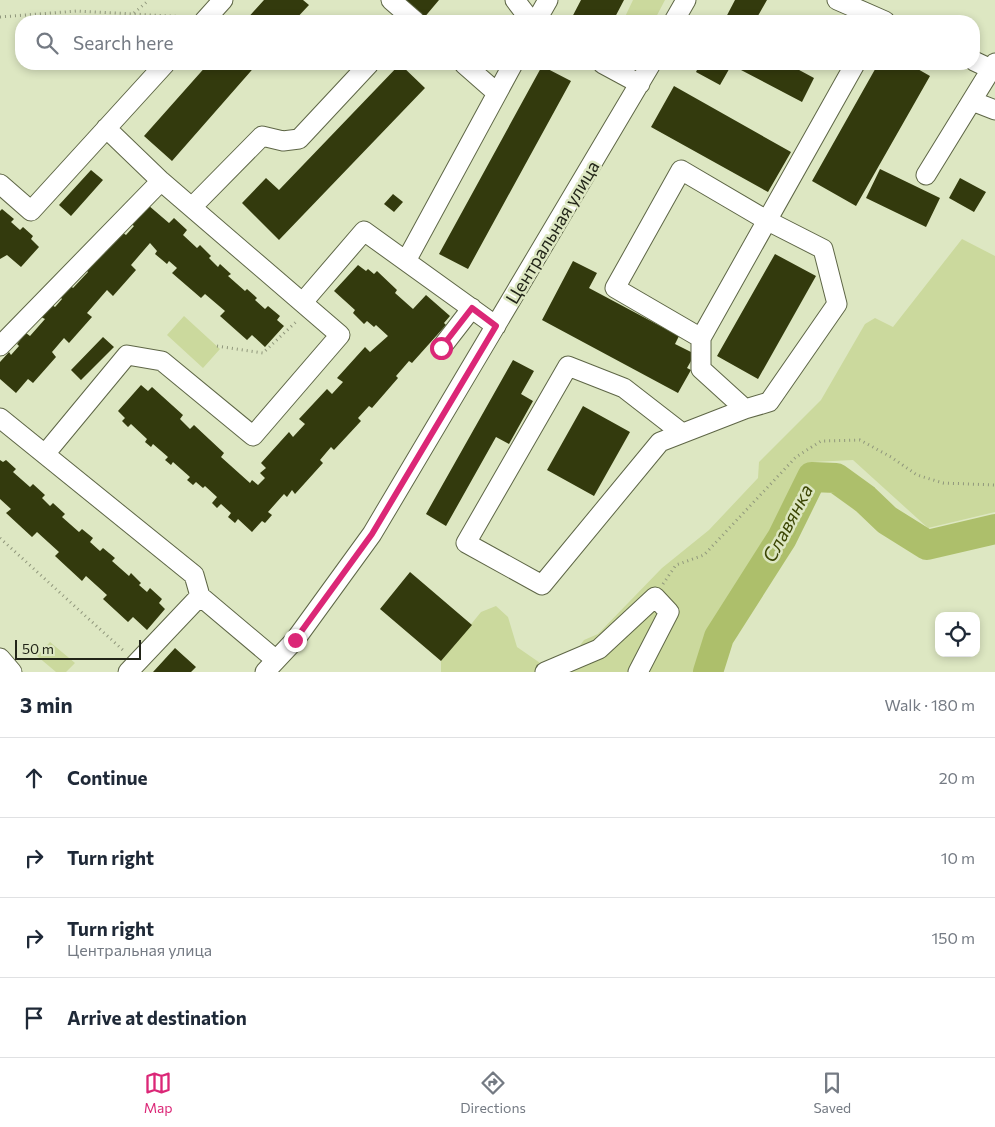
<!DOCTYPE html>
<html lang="en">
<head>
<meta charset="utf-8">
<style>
  :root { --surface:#fff; --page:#f2f2f3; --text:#1f2937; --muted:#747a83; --line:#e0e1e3; --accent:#db2777 }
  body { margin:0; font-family:Commissioner,sans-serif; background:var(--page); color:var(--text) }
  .controls { position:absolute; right:15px; bottom:15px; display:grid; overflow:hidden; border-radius:10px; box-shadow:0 2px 8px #0003 }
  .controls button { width:45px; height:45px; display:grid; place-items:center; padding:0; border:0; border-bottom:1px solid var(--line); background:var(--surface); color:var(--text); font:25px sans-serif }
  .scale { position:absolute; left:15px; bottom:12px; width:126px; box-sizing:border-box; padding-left:5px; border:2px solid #222518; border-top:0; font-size:14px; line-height:18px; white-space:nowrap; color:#222518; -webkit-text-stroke:4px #dde7c2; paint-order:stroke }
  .stop { position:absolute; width:15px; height:15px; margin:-11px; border:4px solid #db2777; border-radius:50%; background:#fff }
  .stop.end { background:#db2777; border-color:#fff; box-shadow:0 1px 5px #0008 }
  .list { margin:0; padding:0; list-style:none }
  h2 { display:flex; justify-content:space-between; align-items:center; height:65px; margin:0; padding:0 20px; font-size:21px }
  h2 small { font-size:16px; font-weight:400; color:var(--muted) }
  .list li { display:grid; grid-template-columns:32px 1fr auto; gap:15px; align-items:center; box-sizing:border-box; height:80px; padding:0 20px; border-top:1px solid var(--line) }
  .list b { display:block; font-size:19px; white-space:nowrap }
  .list p { margin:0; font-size:16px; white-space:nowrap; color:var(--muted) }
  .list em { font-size:16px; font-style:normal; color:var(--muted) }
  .icon { flex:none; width:28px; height:28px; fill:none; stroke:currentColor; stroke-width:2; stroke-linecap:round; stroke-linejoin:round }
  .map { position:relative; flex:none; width:995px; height:672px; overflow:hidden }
  .search { position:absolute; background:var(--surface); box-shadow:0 2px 8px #0003; left:15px; right:15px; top:15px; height:55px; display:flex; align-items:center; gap:12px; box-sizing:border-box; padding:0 18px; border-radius:20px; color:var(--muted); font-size:19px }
  .sheet { height:385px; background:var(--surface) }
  nav { display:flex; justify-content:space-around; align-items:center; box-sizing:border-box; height:70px; border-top:1px solid var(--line); background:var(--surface); font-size:14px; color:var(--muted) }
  nav a { display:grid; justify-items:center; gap:2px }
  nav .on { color:var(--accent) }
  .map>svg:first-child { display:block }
  .green { fill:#cbd99d }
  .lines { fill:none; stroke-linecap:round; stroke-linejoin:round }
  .river { stroke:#adbf6b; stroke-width:30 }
  .building { fill:#333a0d }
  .minor-casing { stroke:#5e6646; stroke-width:21 }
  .path { stroke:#90977c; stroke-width:3; stroke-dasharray:1 4; stroke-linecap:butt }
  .minor { stroke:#fff; stroke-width:19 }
  .route { stroke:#db2777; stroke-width:6 }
  .labels { text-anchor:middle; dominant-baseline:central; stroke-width:5; stroke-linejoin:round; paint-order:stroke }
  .street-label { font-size:18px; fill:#222518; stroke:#dde7c2 }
  .water-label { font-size:19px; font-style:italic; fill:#3c4604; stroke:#dde7c2 }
</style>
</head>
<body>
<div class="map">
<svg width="995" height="672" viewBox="0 0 995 672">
  <rect width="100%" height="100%" fill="#dde7c2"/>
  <!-- green -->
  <path class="green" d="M 633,0 L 665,0 L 654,21 L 623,21 Z
    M 962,239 L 995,256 L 995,512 L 928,528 L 853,460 L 812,462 L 796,485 L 773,532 L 747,571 L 725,612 L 702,672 L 441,672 L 441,661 L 481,612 L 496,606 L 508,617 L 517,647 L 543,665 L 575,652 L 584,640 L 598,634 L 662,568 L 709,530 L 758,478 L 759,462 L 821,400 L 865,324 L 875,318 L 893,327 Z
    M 184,316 L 220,349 L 203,368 L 167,335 Z
    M 50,642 L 75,663 L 66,672 L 56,672 L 37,656 Z"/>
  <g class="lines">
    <!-- river -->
    <path class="river" d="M 708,672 L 719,637 L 782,538 L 812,477 L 836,478 L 865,499 L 887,520 L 927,545 L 995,529"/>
  </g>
  <!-- building -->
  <path class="building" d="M 264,0 L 303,0 L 309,5 L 294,21 L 245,21 Z
    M 401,0 L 439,0 L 423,19 Z
    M 581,0 L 624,0 L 613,21 L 570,21 Z
    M 735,0 L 767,0 L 755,21 L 724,21 Z
    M 208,64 L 257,64 L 172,161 L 144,136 Z
    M 400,64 L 425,88 L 279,240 L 242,203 L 266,178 L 279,190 Z
    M 700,64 L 732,64 L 720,85 L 696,72 Z
    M 745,64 L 788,64 L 814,78 L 802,102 L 741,70 Z
    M 878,64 L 909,64 L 930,76 L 856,206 L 812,181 Z
    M 542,66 L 571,81 L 468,269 L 439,254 Z
    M 674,86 L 791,152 L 768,192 L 651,127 Z
    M 880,169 L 940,198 L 926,227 L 866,198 Z
    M 91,170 L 103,180 L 71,216 L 59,205 Z
    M 960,178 L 986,192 L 974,212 L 949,198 Z
    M 393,194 L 403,202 L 394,212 L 384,204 Z
    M 148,205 L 169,223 L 174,218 L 187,230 L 183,235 L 197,248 L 200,245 L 211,256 L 209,258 L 218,267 L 220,264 L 231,274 L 228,276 L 245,291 L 247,289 L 257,298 L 255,300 L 265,309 L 268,306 L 280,316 L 277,320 L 284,326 L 265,347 L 252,335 L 247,340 L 220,316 L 225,311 L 205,294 L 201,298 L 172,273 L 177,268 L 169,261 L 167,264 L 155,254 L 157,251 L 150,243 L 131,265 L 136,270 L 113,296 L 107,290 L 87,313 L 92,317 L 69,343 L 64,338 L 52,352 L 56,357 L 33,383 L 28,379 L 16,393 L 0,379 L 0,362 L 9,352 L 11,355 L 19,346 L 17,344 L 26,333 L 30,336 L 45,319 L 41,317 L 52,305 L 55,307 L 62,299 L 60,297 L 70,285 L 73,288 L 88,272 L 85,269 L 96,256 L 99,259 L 104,253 L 101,250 L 123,233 L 126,235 L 134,226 L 131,224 Z
    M 2,209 L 14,219 L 11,222 L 20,230 L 23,227 L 33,236 L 31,239 L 39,247 L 21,267 L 7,255 L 0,259 L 0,211 Z
    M 775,254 L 816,276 L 758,379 L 717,356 Z
    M 573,261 L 597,273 L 589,288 L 679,336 L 675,344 L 695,354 L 687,368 L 691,370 L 678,393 L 542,320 Z
    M 358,265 L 366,271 L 368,269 L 374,274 L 377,271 L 397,290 L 395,293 L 413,309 L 426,295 L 450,316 L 444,323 L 446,325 L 412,363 L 409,361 L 403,368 L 396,376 L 398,378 L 372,408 L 369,406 L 358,418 L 361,421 L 334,450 L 331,447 L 320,460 L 323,463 L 295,494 L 292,490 L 287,497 L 284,494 L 268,512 L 272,515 L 265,523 L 262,521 L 252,532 L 238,519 L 235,523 L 228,517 L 231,513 L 221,504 L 217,508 L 212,503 L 217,497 L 205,486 L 203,488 L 196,482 L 193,485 L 187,480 L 190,477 L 173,462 L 171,465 L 165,460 L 168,457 L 153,444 L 151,447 L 145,442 L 147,439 L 131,424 L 128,427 L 122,421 L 125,418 L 118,411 L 141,385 L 148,391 L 152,387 L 183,415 L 180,419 L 190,429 L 194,425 L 224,453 L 221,457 L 250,483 L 252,480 L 258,485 L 265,478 L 260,473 L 266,468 L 261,463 L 289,432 L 293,437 L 305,424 L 299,419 L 327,389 L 332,394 L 343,382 L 337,378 L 365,347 L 370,352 L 388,336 L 376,325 L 374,327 L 367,321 L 364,324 L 353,313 L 355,310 L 334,291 Z
    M 103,337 L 114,347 L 81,380 L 71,370 Z
    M 513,360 L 534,371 L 521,394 L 533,401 L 509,444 L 496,437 L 446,526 L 426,514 Z
    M 583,406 L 630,432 L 594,496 L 547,470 Z
    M 0,460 L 3,462 L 6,460 L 16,469 L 13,472 L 30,487 L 33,484 L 45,495 L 42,498 L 50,506 L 53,503 L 65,514 L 62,517 L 79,532 L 82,529 L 93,538 L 90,542 L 100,551 L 103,548 L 115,558 L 112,561 L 129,576 L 131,573 L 141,583 L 139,585 L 147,592 L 150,588 L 162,599 L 159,603 L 165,609 L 147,630 L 133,617 L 128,622 L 103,599 L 107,595 L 86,576 L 82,581 L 55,556 L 59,552 L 37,532 L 32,537 L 6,513 L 11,509 L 0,499 Z
    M 410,572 L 472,625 L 441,661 L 380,609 Z
    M 175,648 L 196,667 L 191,672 L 153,672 Z"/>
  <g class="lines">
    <defs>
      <path id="minor" d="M 391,0 L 415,21
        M 515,0 L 531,21
        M 837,0 L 885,21
        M 204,21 L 223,0
        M 536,21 L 548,0
        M 674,21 L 686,0
        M 974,61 L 991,69
        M 464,64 L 497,93
        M 603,64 L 640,84
        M 972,101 L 995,110
        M 926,175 L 995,63
        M 0,184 L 31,211 L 165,64
        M 192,207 L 262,136 L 283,141 L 299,139 L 369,64
        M 406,261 L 513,64
        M 303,302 L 364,231 L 496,326
        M 701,338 L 615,288 L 681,170 L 768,221 L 823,249 L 837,304 L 769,402 L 745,409 L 701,369 L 701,338 L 855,64
        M 0,346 L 161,181
        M 441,348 L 472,308
        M 0,418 L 194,575 L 200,596
        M 682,433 L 624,388 L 568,366 L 466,543 L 542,585 L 660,442 L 745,409
        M 45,454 L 127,355 L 162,361 L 253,436 L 340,335 L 161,181 L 106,128
        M 0,658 L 12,672
        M 128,672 L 200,596 L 276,660
        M 265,672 L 295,640 L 372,534 L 651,64
        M 545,672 L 599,649 L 655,597 L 669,612 L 638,672"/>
    </defs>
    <!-- minor casing -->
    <use href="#minor" class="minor-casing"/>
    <!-- path -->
    <path class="path" d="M 134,13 L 149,0
      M 0,17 L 77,11 L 189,17
      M 217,346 L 263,353 L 298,320
      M 0,538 L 125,652
      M 663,584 L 676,565 L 704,555 L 796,457 L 821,441 L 860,440 L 891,457 L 917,475 L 943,483 L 995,485"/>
    <!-- minor -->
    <use href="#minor" class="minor"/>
  </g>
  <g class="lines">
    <!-- route -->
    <path class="route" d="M 295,640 L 372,534 L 496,326 L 472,308 L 441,348"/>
  </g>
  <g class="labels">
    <!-- street labels -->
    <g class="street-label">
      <text transform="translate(552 232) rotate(-59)">Центральная улица</text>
    </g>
    <!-- water labels -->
    <g class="water-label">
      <text transform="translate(787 523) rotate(-62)">Славянка</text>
    </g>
  </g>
</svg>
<div class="controls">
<button><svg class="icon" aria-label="locate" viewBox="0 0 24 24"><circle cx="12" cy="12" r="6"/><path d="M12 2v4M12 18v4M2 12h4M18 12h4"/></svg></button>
</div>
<div class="scale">50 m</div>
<div class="stop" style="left:441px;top:348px"></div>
<div class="stop end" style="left:295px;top:640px"></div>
<div class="search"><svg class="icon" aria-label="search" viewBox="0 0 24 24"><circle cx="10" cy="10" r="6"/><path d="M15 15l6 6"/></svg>Search here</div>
</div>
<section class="sheet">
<h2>3 min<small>Walk · 180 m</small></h2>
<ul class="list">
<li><svg class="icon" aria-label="ahead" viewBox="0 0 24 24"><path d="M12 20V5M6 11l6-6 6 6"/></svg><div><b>Continue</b></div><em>20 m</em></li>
<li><svg class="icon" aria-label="right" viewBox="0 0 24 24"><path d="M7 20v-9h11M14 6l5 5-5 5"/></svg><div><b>Turn right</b></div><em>10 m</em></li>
<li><svg class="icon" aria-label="right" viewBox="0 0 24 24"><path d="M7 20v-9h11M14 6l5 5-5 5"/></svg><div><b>Turn right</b><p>Центральная улица</p></div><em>150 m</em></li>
<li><svg class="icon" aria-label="arrive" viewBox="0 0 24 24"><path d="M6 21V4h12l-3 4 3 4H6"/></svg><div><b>Arrive at destination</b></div></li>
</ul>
</section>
<nav>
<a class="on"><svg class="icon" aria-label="map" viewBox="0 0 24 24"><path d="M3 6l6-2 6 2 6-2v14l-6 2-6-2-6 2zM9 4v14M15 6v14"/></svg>Map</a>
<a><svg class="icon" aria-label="directions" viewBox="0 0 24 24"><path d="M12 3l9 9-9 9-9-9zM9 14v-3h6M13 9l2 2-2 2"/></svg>Directions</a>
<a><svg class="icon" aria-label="saved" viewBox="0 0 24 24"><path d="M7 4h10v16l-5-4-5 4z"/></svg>Saved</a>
</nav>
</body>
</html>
